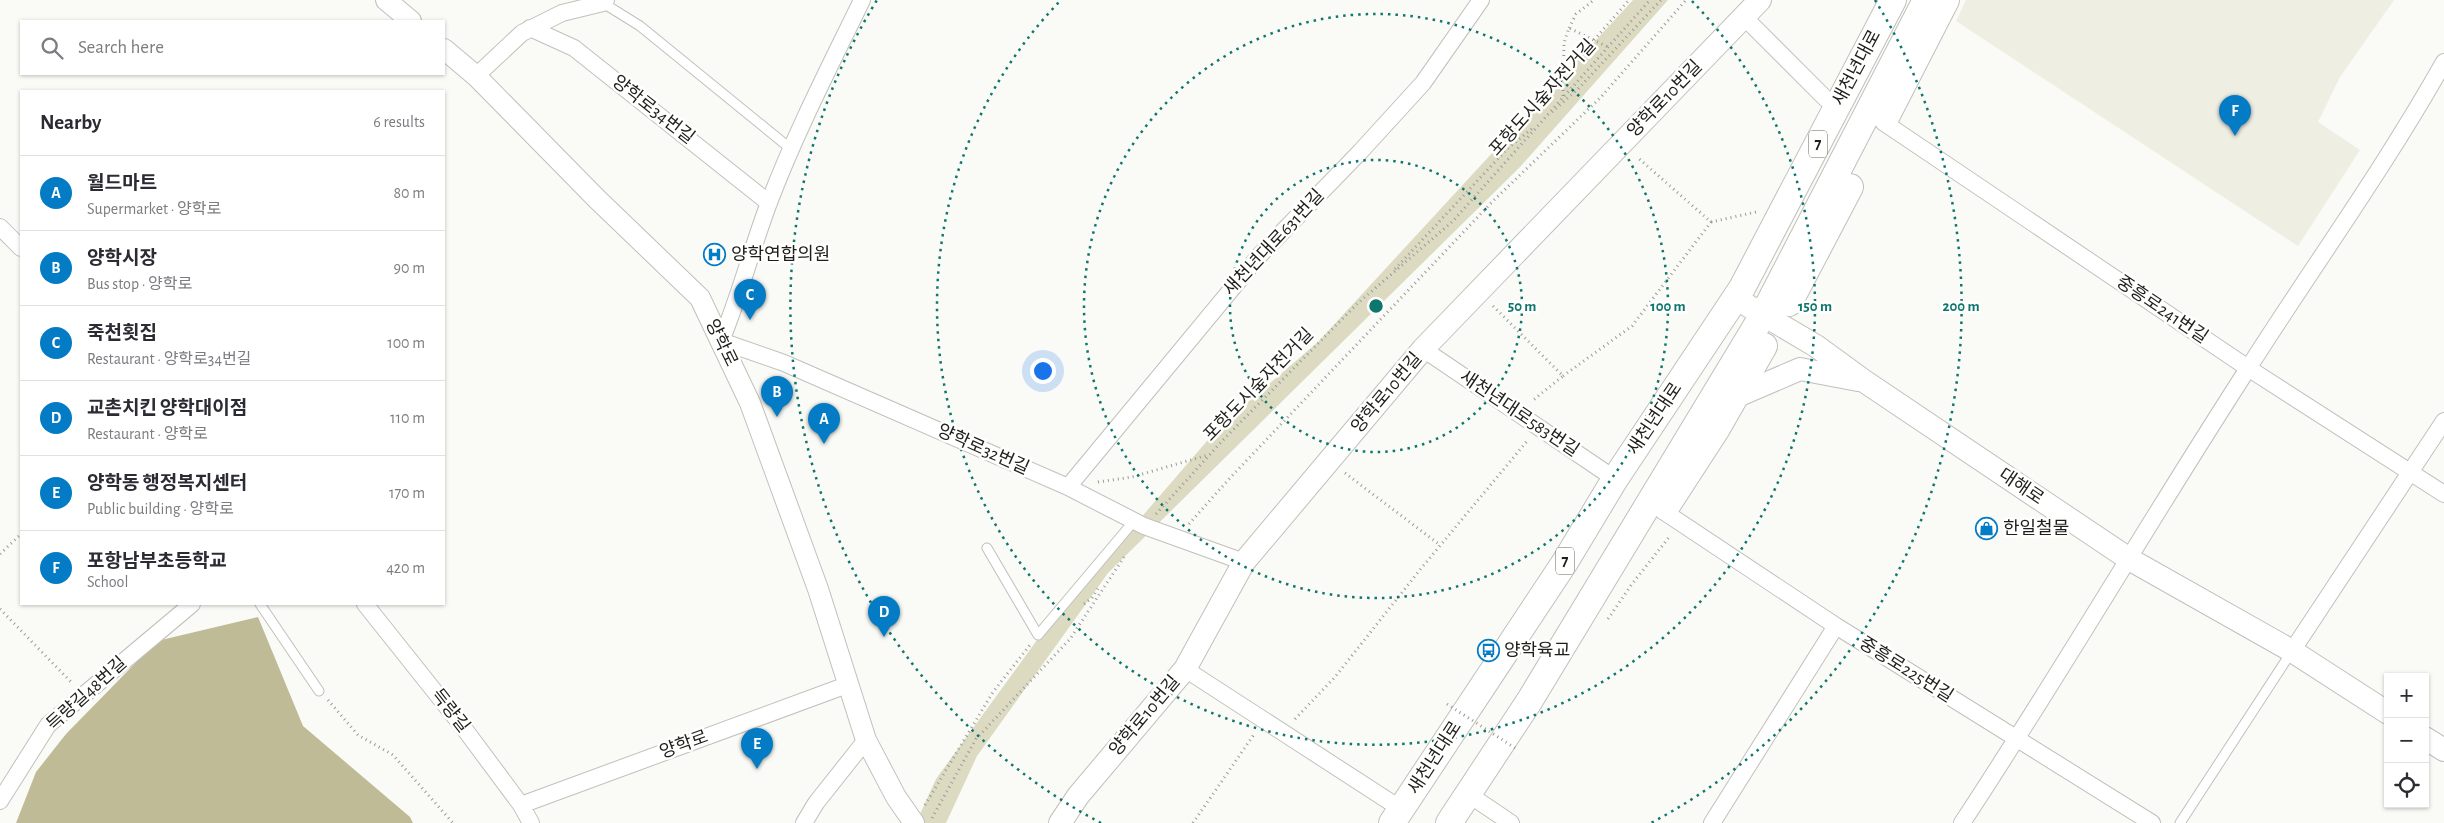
<!DOCTYPE html>
<html lang="en">
<head>
<meta charset="utf-8">
<style>
  :root { --surface:#fff; --page:#f2f2f3; --text:#2b2b33; --muted:#7c7c81; --line:#e1e1e2; --accent:#047cc5 }
  body { margin:0; font-family:"Alegreya Sans","Noto Sans KR",sans-serif; background:var(--page); color:var(--text) }
  .controls { position:absolute; right:15px; bottom:15px; display:grid; overflow:hidden; border-radius:0px; box-shadow:0 1px 4px #0004 }
  .controls button { width:45px; height:45px; display:grid; place-items:center; padding:0; border:0; border-bottom:1px solid var(--line); background:var(--surface); color:var(--text); font:25px sans-serif }
  .you { position:absolute; left:1042px; top:370px; width:18px; height:18px; margin:-12px; border:4px solid #fff; border-radius:50%; background:#1a73e8; box-shadow:0 0 0 8px #1a73e833 }
  .badge { display:grid; place-items:center; width:32px; height:32px; border-radius:50%; background:var(--accent); color:#fff; font-size:16px; font-weight:700 }
  .pin { position:absolute; translate:-50% -41px; filter:drop-shadow(0 1px 2px #0008) }
  .pin::after { content:''; position:absolute; top:26px; width:18px; height:15px; background:inherit; clip-path:polygon(0 0,100% 0,50% 100%) }
  .list { margin:0; padding:0; list-style:none }
  h2 { display:flex; justify-content:space-between; align-items:center; height:65px; margin:0; padding:0 20px; font-size:21px }
  h2 small { font-size:16px; font-weight:400; color:var(--muted) }
  .list li { display:grid; grid-template-columns:32px 1fr auto; gap:15px; align-items:center; box-sizing:border-box; height:75px; padding:0 20px; border-top:1px solid var(--line) }
  .list b { display:block; font-size:19px; white-space:nowrap }
  .list p { margin:0; font-size:16px; white-space:nowrap; color:var(--muted) }
  .list em { font-size:16px; font-style:normal; color:var(--muted) }
  .icon { flex:none; width:28px; height:28px; fill:none; stroke:currentColor; stroke-width:2; stroke-linecap:round; stroke-linejoin:round }
  .map { position:relative; flex:none; width:2444px; height:823px; overflow:hidden }
  .search { position:absolute; background:var(--surface); box-shadow:0 1px 4px #0004; left:20px; top:20px; width:425px; height:55px; display:flex; align-items:center; gap:12px; box-sizing:border-box; padding:0 18px; border-radius:0px; color:var(--muted); font-size:19px }
  .panel { position:absolute; background:var(--surface); box-shadow:0 1px 4px #0004; left:20px; top:90px; width:425px; height:515px; border-radius:0px }
  .map>svg:first-child { display:block }
  .built { fill:#efeee3 }
  .green { fill:#dddac2 }
  .forest { fill:#bfbb96 }
  .lines { fill:none; stroke-linecap:round; stroke-linejoin:round }
  .service-casing { stroke:#c0c0bc; stroke-width:11 }
  .minor-casing { stroke:#c0c0bc; stroke-width:18 }
  .tertiary-casing { stroke:#c0c0bc; stroke-width:22 }
  .secondary-casing { stroke:#c0c0bc; stroke-width:24 }
  .primary-casing { stroke:#c0c0bc; stroke-width:28 }
  .path { stroke:#9a9a97; stroke-width:3; stroke-dasharray:1 4; stroke-linecap:butt }
  .service { stroke:#fff; stroke-width:9 }
  .minor { stroke:#fff; stroke-width:16 }
  .tertiary { stroke:#fff; stroke-width:20 }
  .secondary { stroke:#fff; stroke-width:22 }
  .primary { stroke:#fff; stroke-width:26 }
  .path-bridge { stroke:#9a9a97; stroke-width:3; stroke-dasharray:1 4; stroke-linecap:butt }
  .ring { fill:none; stroke:#0f766e; stroke-width:2.5; stroke-dasharray:2.5 5 }
  .labels { text-anchor:middle; dominant-baseline:central; stroke-width:5; stroke-linejoin:round; paint-order:stroke }
  .shield { fill:#fffffe; stroke:#626260; stroke-width:1 }
  .shield-label { font-size:16px; font-weight:bold; fill:#1e1e1c }
  .street-label { font-size:18px; fill:#1e1e1c; stroke:#fffffe }
  .poi-label { font-size:18px; fill:#1e1e1c; stroke:#fffffe; text-anchor:start }
  .centre { fill:#0f766e; stroke:#fffffe; stroke-width:2.5 }
  .ring-label { font-size:15px; text-anchor:middle; font-weight:bold; fill:#0f766e; stroke:#fffffe; stroke-width:5; stroke-linejoin:round; paint-order:stroke }
</style>
</head>
<body>
<div class="map">
<svg width="2444" height="823" viewBox="0 0 2444 823">
  <rect width="100%" height="100%" fill="#fafaf6"/>
  <!-- built -->
  <path class="built" d="M 1966,0 L 2394,0 L 2340,77 L 2318,122 L 2360,150 L 2298,246 L 1956,21 Z"/>
  <!-- green -->
  <path class="green" d="M 1633,0 L 1668,0 L 1520,167 L 1108,573 L 977,756 L 946,823 L 916,823 L 936,779 L 1045,629 L 1220,426 L 1318,342 Z"/>
  <!-- forest -->
  <path class="forest" d="M 258,617 L 303,726 L 410,817 L 413,823 L 16,823 L 36,772 L 66,734 L 157,641 Z"/>
  <g class="lines">
    <defs>
      <path id="service" d="M 603,3 L 640,26 L 791,149
        M 987,548 L 1038,635 L 1134,521
        M 260,604 L 319,691
        M 2180,823 L 2292,651"/>
      <path id="minor" d="M 862,0 C 830,66 796,132 770,200 C 752,247 740,295 721,341 L 784,363 L 1068,487 L 1144,526 L 1244,562
        M 1744,17 L 1826,99
        M 530,28 L 574,48 L 769,203
        M 476,76 L 522,33 L 562,13 L 603,3 L 606,0
        M 1883,122 L 2248,368 L 2444,494
        M 0,227 L 21,248
        M 1423,349 L 1615,479
        M 1068,487 L 1259,256 L 1360,152 L 1423,83 L 1481,0
        M 1663,511 L 1836,626 L 2152,823
        M 365,604 L 463,727 L 521,805 L 531,823
        M 2292,651 L 2444,421
        M 1185,669 L 1401,809
        M 1468,794 L 1511,823
        M 0,801 L 48,725 L 192,604
        M 521,805 L 847,685
        M 804,823 L 816,803 L 866,740
        M 1712,823 L 1836,626
        M 1962,823 C 2061,673 2151,518 2249,367 C 2314,265 2385,167 2444,62"/>
      <path id="tertiary" d="M 386,0 L 411,21
        M 444,49 L 476,76 L 597,199 L 700,298 L 750,403 L 818,589 L 866,740 L 896,797 L 914,823"/>
      <path id="secondary" d="M 1735,298 L 1816,346 L 1864,381 L 2129,559 L 2292,651 L 2388,713
        M 1735,397 L 1800,369 L 1858,380
        M 2425,738 L 2444,750
        M 1060,823 L 1078,796 L 1185,669 L 1244,562 L 1423,349 L 1760,0"/>
      <path id="primary" d="M 1887,115 L 1946,0
        M 1789,303 L 1850,187
        M 1666,507 L 1716,430 L 1764,346
        M 1392,823 L 1565,562 L 1615,479 L 1742,288 L 1893,0
        M 1449,823 L 1530,700 L 1763,315 L 1926,0"/>
    </defs>
    <!-- service casing -->
    <use href="#service" class="service-casing"/>
    <!-- minor casing -->
    <use href="#minor" class="minor-casing"/>
    <!-- tertiary casing -->
    <use href="#tertiary" class="tertiary-casing"/>
    <!-- secondary casing -->
    <use href="#secondary" class="secondary-casing"/>
    <!-- primary casing -->
    <use href="#primary" class="primary-casing"/>
    <!-- path -->
    <path class="path" d="M 1569,28 L 1576,14 L 1594,0
      M 1594,40 L 1629,0
      M 1563,96 L 1564,43 L 1569,28 L 1608,47
      M 1552,112 L 1578,89 L 1661,0
      M 1711,222 L 1756,212
      M 1395,269 L 1507,149 L 1534,127
      M 1493,306 L 1563,376 L 1532,401
      M 1563,376 L 1632,326 L 1711,222 L 1637,157
      M 1345,473 L 1440,545
      M 1098,482 L 1132,477 L 1208,455
      M 1156,514 L 1223,440 L 1357,304 L 1453,221 L 1650,0
      M 1189,524 L 1229,479 L 1493,201 L 1601,97 L 1686,0
      M 0,554 L 21,534
      M 1084,604 L 1092,598 L 1099,587
      M 0,609 L 73,684
      M 1608,619 L 1632,584 L 1670,536
      M 328,700 L 358,735 L 393,755 L 453,823
      M 1295,719 L 1335,677 L 1419,571 L 1528,440
      M 925,805 L 993,692 L 1030,645
      M 932,818 L 976,739 L 1070,639 L 1124,557
      M 1193,823 L 1255,733"/>
    <!-- service -->
    <use href="#service" class="service"/>
    <!-- minor -->
    <use href="#minor" class="minor"/>
    <!-- tertiary -->
    <use href="#tertiary" class="tertiary"/>
    <!-- secondary -->
    <use href="#secondary" class="secondary"/>
    <!-- primary -->
    <use href="#primary" class="primary"/>
    <!-- path-bridge -->
    <path class="path-bridge" d="M 1447,704 L 1515,748"/>
  </g>
  <!-- distance rings -->
  <g class="ring">
    <circle cx="1376" cy="306" r="146"/>
    <circle cx="1376" cy="306" r="292"/>
    <path d="M1692 1A439 439 0 1 1 1060 1"/>
    <path d="M1101 823A585 585 0 0 1 877 0M1875 0A585 585 0 0 1 1651 823"/>
  </g>
  <!-- icons -->
  <defs>
    <symbol id="hospital-ring" viewBox="-11 -11 22 22"><circle r="9.5" fill="#fffffe" stroke="#047cc5" stroke-width="1.5"/><path d="M-5-5h3v3.5h4V-5h3V5h-3V1.5h-4V5h-3Z" fill="#047cc5"/></symbol>
    <symbol id="shop-ring" viewBox="-11 -11 22 22"><circle r="9.5" fill="#fffffe" stroke="#047cc5" stroke-width="1.5"/><path d="M-5-2.5h2.3a2.7 3.5 0 0 1 5.4 0H5L5.5 6h-11ZM-1.5-2.5h3a1.5 2.3 0 0 0-3 0Z" fill="#047cc5"/></symbol>
    <symbol id="bus-ring" viewBox="-11 -11 22 22"><circle r="9.5" fill="#fffffe" stroke="#047cc5" stroke-width="1.5"/><path d="M-5-6H5V4H4V6H2V4H-2V6H-4V4H-5ZM-3.5-4V0h7V-4ZM-3.5 1.2v1.5H-2V1.2ZM2 1.2v1.5H3.5V1.2Z" fill="#047cc5"/></symbol>
  </defs>
  <g fill-rule="evenodd">
    <use href="#hospital-ring" x="702" y="242" width="25" height="25"/>
    <use href="#shop-ring" x="1974" y="516" width="25" height="25"/>
    <use href="#bus-ring" x="1476" y="638" width="25" height="25"/>
  </g>
  <g class="labels">
    <!-- shield labels -->
    <g class="shield">
      <rect x="1809" y="130.5" width="18" height="27" rx="4"/>
      <rect x="1556" y="547.5" width="18" height="27" rx="4"/>
    </g>
    <g class="shield-label">
      <text x="1818" y="144">7</text>
      <text x="1565" y="561">7</text>
    </g>
    <!-- street labels -->
    <g class="street-label">
      <text transform="translate(1857 68) rotate(-62)">새천년대로</text>
      <text transform="translate(1543 98) rotate(-48)">포항도시숲자전거길</text>
      <text transform="translate(1665 99) rotate(-46)">양학로10번길</text>
      <text transform="translate(653 110) rotate(38)">양학로34번길</text>
      <text transform="translate(1274 243) rotate(-47)">새천년대로631번길</text>
      <text transform="translate(2162 310) rotate(34)">중흥로241번길</text>
      <text transform="translate(721 343) rotate(64)">양학로</text>
      <text transform="translate(1259 385) rotate(-46)">포항도시숲자전거길</text>
      <text transform="translate(1387 393) rotate(-50)">양학로10번길</text>
      <text transform="translate(1519 414) rotate(34)">새천년대로583번길</text>
      <text transform="translate(1655 419) rotate(-56)">새천년대로</text>
      <text transform="translate(983 450) rotate(24)">양학로32번길</text>
      <text transform="translate(2021 487) rotate(34)">대해로</text>
      <text transform="translate(1906 670) rotate(32)">중흥로225번길</text>
      <text transform="translate(87 694) rotate(-42)">득량길48번길</text>
      <text transform="translate(450 711) rotate(52)">득량길</text>
      <text transform="translate(1145 716) rotate(-50)">양학로10번길</text>
      <text transform="translate(684 745) rotate(-20)">양학로</text>
      <text transform="translate(1435 758) rotate(-57)">새천년대로</text>
    </g>
    <!-- poi labels -->
    <g class="poi-label">
      <text x="731" y="255">양학연합의원</text>
      <text x="2003" y="529">한일철물</text>
      <text x="1504" y="651">양학육교</text>
    </g>
  </g>
  <circle cx="1376" cy="306" r="8" class="centre"/>
  <g class="ring-label">
    <text x="1522" y="311">50 m</text>
    <text x="1668" y="311">100 m</text>
    <text x="1815" y="311">150 m</text>
    <text x="1961" y="311">200 m</text>
  </g>
</svg>
<div class="controls">
<button>+</button>
<button>−</button>
<button><svg class="icon" aria-label="locate" viewBox="0 0 24 24"><circle cx="12" cy="12" r="6"/><path d="M12 2v4M12 18v4M2 12h4M18 12h4"/></svg></button>
</div>
<div class="you"></div>
<div class="pin badge" style="left:824px;top:444px">A</div>
<div class="pin badge" style="left:777px;top:417px">B</div>
<div class="pin badge" style="left:750px;top:320px">C</div>
<div class="pin badge" style="left:884px;top:637px">D</div>
<div class="pin badge" style="left:757px;top:769px">E</div>
<div class="pin badge" style="left:2235px;top:136px">F</div>
<div class="search"><svg class="icon" aria-label="search" viewBox="0 0 24 24"><circle cx="10" cy="10" r="6"/><path d="M15 15l6 6"/></svg>Search here</div>
<section class="panel">
<h2>Nearby<small>6 results</small></h2>
<ul class="list">
<li><span class="badge">A</span><div><b>월드마트</b><p>Supermarket · 양학로</p></div><em>80 m</em></li>
<li><span class="badge">B</span><div><b>양학시장</b><p>Bus stop · 양학로</p></div><em>90 m</em></li>
<li><span class="badge">C</span><div><b>죽천횟집</b><p>Restaurant · 양학로34번길</p></div><em>100 m</em></li>
<li><span class="badge">D</span><div><b>교촌치킨 양학대이점</b><p>Restaurant · 양학로</p></div><em>110 m</em></li>
<li><span class="badge">E</span><div><b>양학동 행정복지센터</b><p>Public building · 양학로</p></div><em>170 m</em></li>
<li><span class="badge">F</span><div><b>포항남부초등학교</b><p>School</p></div><em>420 m</em></li>
</ul>
</section>
</div>
</body>
</html>
